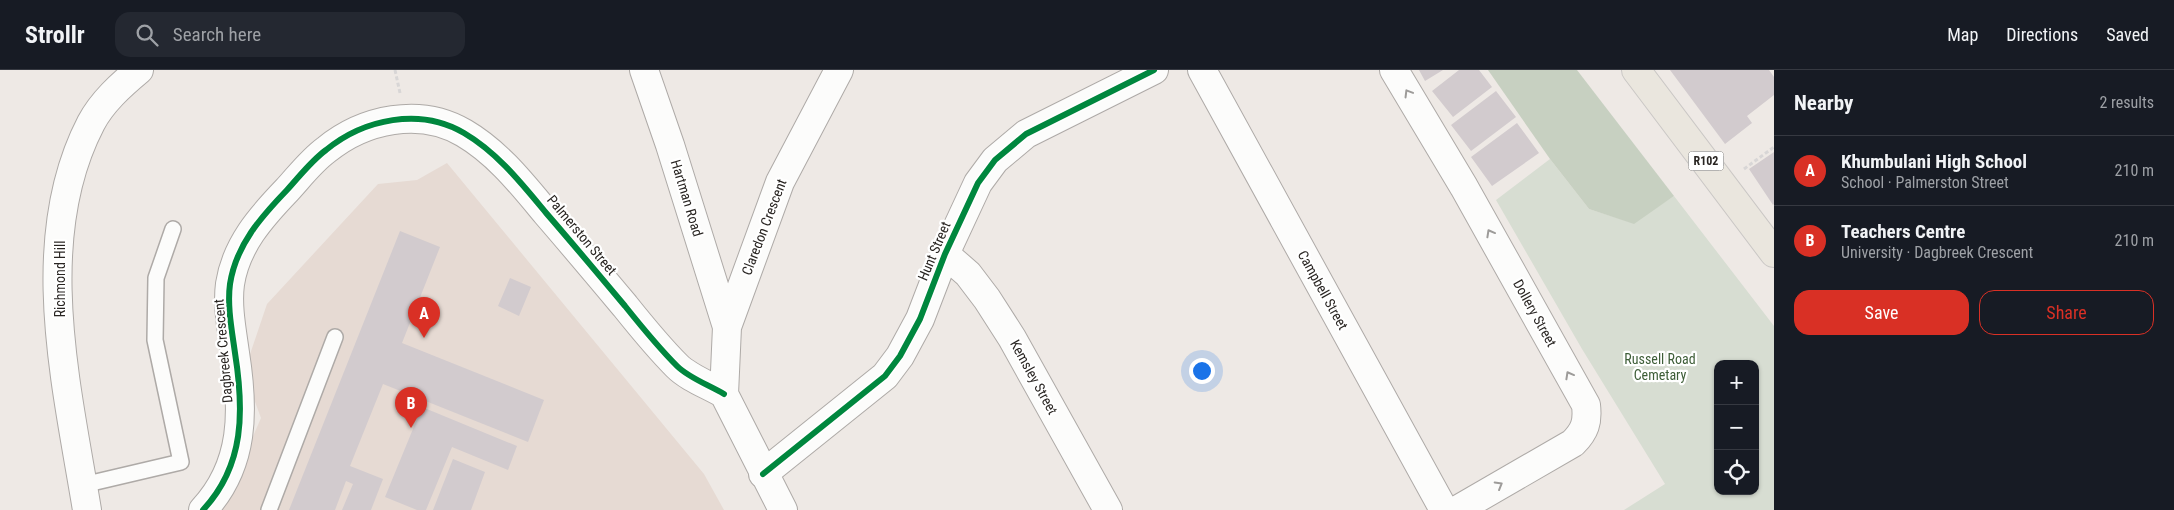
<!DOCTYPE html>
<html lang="en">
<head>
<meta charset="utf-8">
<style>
  :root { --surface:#171b24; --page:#242831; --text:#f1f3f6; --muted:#9ea1a6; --line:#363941; --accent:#d93025 }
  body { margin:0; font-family:"Roboto Condensed",sans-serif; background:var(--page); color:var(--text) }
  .controls { position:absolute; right:15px; bottom:15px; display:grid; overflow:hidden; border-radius:10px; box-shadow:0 1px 4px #0004 }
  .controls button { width:45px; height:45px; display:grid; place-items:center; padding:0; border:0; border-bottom:1px solid var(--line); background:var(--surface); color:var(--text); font:25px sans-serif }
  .you { position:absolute; left:1201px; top:300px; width:18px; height:18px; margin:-12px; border:4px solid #fff; border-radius:50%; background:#1a73e8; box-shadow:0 0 0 8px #1a73e833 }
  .badge { display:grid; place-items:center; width:32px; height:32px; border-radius:50%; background:var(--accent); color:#fff; font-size:16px; font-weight:700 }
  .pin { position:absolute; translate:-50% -41px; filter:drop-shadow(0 1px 2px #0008) }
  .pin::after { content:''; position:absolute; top:26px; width:18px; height:15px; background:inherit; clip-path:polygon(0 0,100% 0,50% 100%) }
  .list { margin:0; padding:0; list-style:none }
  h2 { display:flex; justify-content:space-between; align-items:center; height:65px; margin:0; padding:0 20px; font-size:21px }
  h2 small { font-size:16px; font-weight:400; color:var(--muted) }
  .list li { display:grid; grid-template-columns:32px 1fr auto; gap:15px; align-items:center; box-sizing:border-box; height:70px; padding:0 20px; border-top:1px solid var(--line) }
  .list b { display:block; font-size:19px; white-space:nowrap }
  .list p { margin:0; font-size:16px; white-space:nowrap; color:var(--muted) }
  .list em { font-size:16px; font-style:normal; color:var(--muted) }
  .actions { display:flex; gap:10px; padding:15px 20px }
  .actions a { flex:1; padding:11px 0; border:1px solid var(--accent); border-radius:15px; text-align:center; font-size:18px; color:var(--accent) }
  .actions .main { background:var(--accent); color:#fff }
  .icon { flex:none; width:28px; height:28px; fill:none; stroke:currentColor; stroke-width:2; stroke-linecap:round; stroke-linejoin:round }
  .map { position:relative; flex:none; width:1774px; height:440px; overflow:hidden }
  header { display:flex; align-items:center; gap:30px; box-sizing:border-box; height:70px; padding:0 25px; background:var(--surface); border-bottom:1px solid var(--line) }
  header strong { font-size:24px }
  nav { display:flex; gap:28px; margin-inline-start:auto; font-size:18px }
  .search { width:350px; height:45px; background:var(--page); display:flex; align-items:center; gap:12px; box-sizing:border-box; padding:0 18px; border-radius:15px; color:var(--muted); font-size:19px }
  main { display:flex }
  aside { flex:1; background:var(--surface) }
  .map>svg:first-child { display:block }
  .built { fill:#e6dad3 }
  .green { fill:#d7ddd2; fill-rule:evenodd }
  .forest { fill:#c7d0c1 }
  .building { fill:#d2cbce }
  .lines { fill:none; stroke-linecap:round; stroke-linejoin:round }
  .service-casing { stroke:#aeaaa7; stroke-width:18 }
  .minor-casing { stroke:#aeaaa7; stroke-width:30 }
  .primary-casing { stroke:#cac7c5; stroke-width:30 }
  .path { stroke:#d8d6d6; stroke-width:3; stroke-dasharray:4 2.5; stroke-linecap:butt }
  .service { stroke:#fcfcfb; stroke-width:15 }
  .minor { stroke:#fcfcfb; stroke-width:28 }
  .primary { stroke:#eae6de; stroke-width:28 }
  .cycleway-casing { stroke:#fff; stroke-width:9 }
  .cycleway { stroke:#00873e; stroke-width:6 }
  .oneway { stroke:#9d9b99 }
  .labels { text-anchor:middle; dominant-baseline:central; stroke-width:4.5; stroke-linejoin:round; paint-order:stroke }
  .shield { fill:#fff; stroke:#696664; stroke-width:1 }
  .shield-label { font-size:12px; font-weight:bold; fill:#292522 }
  .street-label { font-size:14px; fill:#292522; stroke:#fff }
  .park-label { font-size:14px; fill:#3d5d37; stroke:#fff }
</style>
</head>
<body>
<header>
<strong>Strollr</strong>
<div class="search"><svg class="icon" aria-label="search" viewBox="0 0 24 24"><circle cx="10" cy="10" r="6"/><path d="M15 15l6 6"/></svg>Search here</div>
<nav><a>Map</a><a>Directions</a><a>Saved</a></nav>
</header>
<main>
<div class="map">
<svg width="1774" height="440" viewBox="0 0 1774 440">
  <rect width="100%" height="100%" fill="#eee9e5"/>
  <!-- built -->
  <path class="built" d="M 447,93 L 704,404 L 724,440 L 221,440 L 261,348 L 244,302 L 267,234 L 378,114 L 417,110 Z"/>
  <!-- green -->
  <path class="green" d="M 1550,89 L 1589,139 L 1633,153 L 1674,126 L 1774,256 L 1774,440 L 1624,440 L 1665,414 L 1582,279 L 1496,130 ZM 1718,294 L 1755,294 L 1755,421 L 1718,421 Z"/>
  <!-- forest -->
  <path class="forest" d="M 1488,0 L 1577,0 L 1674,126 L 1634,154 L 1589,139 L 1550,89 Z"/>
  <!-- building -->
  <path class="building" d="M 1419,0 L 1443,0 L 1425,11 Z
    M 1459,0 L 1479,0 L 1492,17 L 1453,47 L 1432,21 Z
    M 1670,0 L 1769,0 L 1774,7 L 1774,25 L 1747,46 L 1752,53 L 1725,74 Z
    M 1496,21 L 1516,47 L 1471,81 L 1451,55 Z
    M 1517,53 L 1539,83 L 1492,116 L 1471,87 Z
    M 1774,82 L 1774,134 L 1773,135 L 1749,99 Z
    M 400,161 L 440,177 L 402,273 L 544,330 L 528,372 L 383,314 L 350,396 L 383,409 L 371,440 L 342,440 L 353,414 L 346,411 L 335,440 L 289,440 Z
    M 510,208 L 531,217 L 519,246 L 498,236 Z
    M 422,337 L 517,376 L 508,400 L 452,377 L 426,440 L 417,440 L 385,427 Z
    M 453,389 L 485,402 L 471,440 L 433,440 Z"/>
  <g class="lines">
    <defs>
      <path id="service" d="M 83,415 L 181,392 L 155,270 L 156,208 L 173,159
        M 269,440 L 335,267"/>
      <path id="minor" d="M 644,0 L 670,75 L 727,257
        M 1202,0 L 1444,440
        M 1394,0 L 1464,117 L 1586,335 C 1588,352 1585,361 1573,373 L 1457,440
        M 945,184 L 968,204 L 987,229 L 1012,268 L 1108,440
        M 763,404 L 885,306 L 900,286 L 920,249 L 945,184 L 978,113 L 995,90 L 1026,64 L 1154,0
        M 87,440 C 67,317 30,170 91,53 C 102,32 121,15 139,0
        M 203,440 C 245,395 244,340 235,283 C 232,261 227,236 230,214 C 236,175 261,147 287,120 C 299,107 311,91 326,80 C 364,49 420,37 464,63 C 498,83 522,114 547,144 C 573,174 599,205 625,236 C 641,256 658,277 677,296 C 689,308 709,315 724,324
        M 783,440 L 724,324 L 727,257 L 780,112 L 839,0"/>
      <path id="primary" d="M 1636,0 L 1774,183"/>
    </defs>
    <!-- service casing -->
    <use href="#service" class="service-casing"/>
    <!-- minor casing -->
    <use href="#minor" class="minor-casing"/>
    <!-- primary casing -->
    <use href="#primary" class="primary-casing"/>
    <!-- path -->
    <path class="path" d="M 395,0 L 400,23
      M 1744,99 L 1774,77"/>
    <!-- service -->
    <use href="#service" class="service"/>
    <!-- minor -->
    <use href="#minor" class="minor"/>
    <!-- primary -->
    <use href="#primary" class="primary"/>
    <defs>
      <path id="cycleway" d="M 763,404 L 885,306 L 900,286 L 920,249 L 945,184 L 978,113 L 995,90 L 1026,64 L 1154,0
        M 203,440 C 245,395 244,340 235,283 C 232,261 227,236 230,214 C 236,175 261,147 287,120 C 299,107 311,91 326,80 C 364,49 420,37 464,63 C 498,83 522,114 547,144 C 573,174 599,205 625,236 C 641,256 658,277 677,296 C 689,308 709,315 724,324"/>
    </defs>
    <!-- cycleway casing -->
    <use href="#cycleway" class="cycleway-casing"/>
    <!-- cycleway -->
    <use href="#cycleway" class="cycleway"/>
  </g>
  <!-- one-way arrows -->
  <defs><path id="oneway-chevron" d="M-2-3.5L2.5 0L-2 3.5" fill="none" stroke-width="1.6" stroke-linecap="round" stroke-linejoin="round" transform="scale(1.25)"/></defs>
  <g class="oneway">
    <use href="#oneway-chevron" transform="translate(1408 23) rotate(-121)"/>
    <use href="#oneway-chevron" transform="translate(1490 163) rotate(-119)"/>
    <use href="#oneway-chevron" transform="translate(1569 305) rotate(-119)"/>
    <use href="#oneway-chevron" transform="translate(1499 415) rotate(-30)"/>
  </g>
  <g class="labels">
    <!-- shield labels -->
    <rect class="shield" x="1688.5" y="81.5" width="35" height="19" rx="4"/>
    <g class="shield-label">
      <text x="1706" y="91">R102</text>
    </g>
    <!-- street labels -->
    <g class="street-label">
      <text transform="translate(687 128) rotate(73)">Hartman Road</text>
      <text transform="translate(764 157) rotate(-69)">Claredon Crescent</text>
      <text transform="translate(582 165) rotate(50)">Palmerston Street</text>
      <text transform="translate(934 181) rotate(-67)">Hunt Street</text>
      <text transform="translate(60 209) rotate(-90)">Richmond Hill</text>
      <text transform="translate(1323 220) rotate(61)">Campbell Street</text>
      <text transform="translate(1535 243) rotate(61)">Dollery Street</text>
      <text transform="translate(223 281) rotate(-95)">Dagbreek Crescent</text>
      <text transform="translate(1034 307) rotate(61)">Kemsley Street</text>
    </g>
    <!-- park labels -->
    <g class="park-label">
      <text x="1660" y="289">Russell Road<tspan x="1660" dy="16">Cemetary</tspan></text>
    </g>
  </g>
</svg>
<div class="controls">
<button>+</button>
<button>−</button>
<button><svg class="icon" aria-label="locate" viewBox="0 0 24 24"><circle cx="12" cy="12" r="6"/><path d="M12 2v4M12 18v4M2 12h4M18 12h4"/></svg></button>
</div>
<div class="you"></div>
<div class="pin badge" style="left:424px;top:268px">A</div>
<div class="pin badge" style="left:411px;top:358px">B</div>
</div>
<aside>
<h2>Nearby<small>2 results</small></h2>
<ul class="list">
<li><span class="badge">A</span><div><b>Khumbulani High School</b><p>School · Palmerston Street</p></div><em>210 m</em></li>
<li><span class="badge">B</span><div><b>Teachers Centre</b><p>University · Dagbreek Crescent</p></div><em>210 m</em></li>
</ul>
<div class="actions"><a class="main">Save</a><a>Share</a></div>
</aside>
</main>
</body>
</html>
